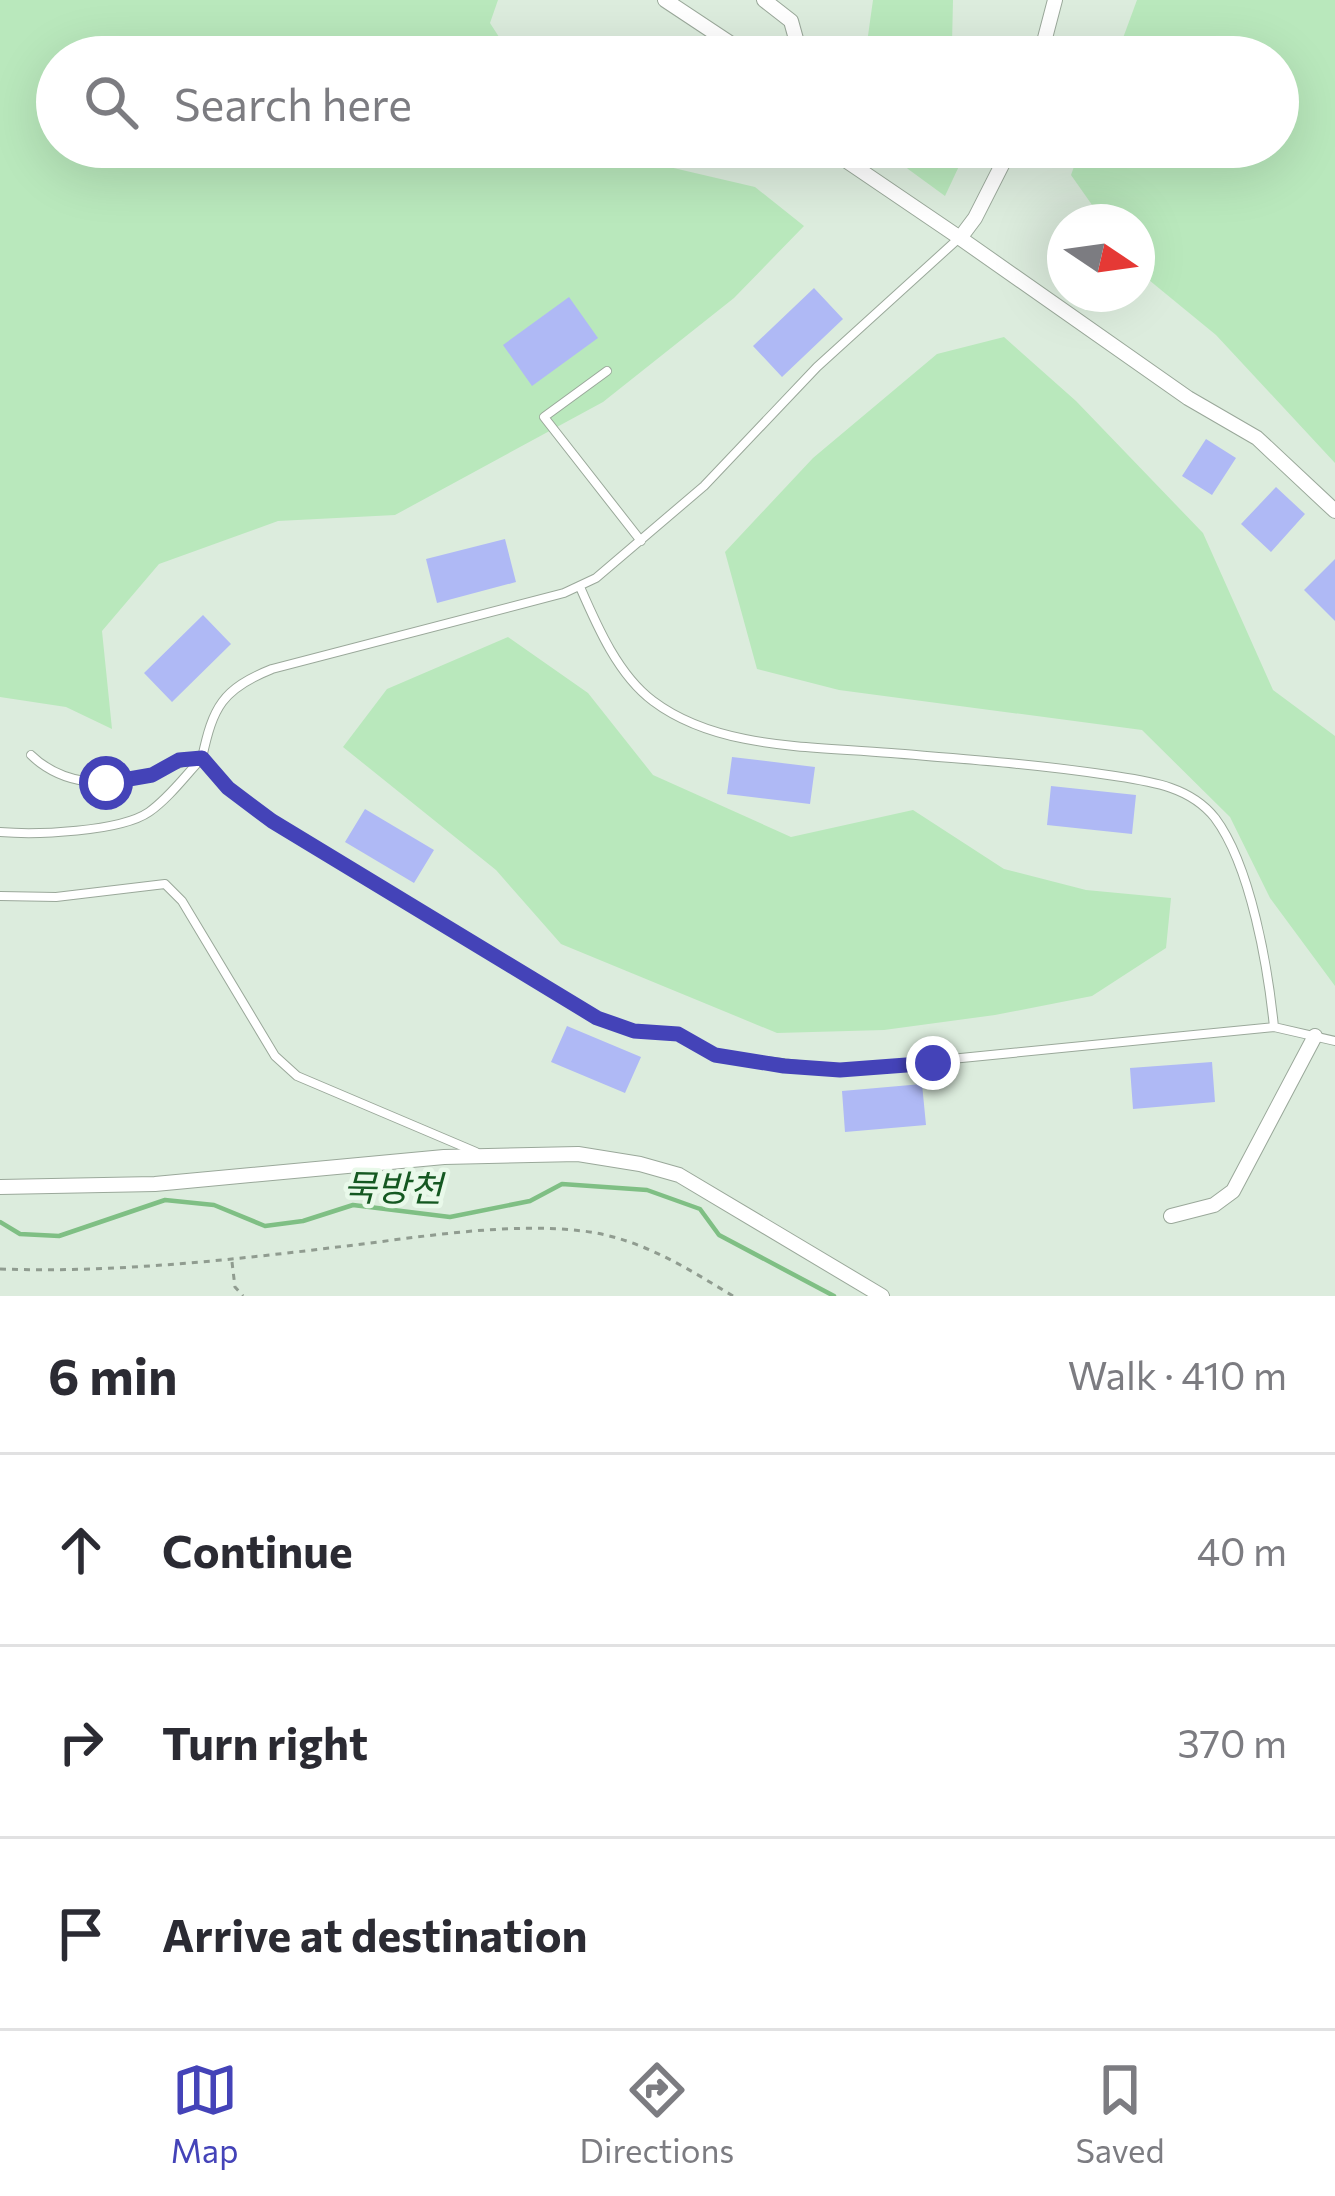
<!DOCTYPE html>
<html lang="en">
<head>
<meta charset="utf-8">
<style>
  :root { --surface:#fff; --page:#f7f7f7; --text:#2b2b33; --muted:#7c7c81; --line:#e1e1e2; --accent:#4443b8 }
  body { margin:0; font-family:Commissioner,"Noto Sans KR",sans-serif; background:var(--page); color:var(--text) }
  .compass { position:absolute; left:1047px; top:204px; width:108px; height:108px; border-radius:50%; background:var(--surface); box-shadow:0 12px 48px #0002; rotate:103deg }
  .stop { position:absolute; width:36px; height:36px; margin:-27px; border:9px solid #4443b8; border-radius:50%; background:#fff }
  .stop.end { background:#4443b8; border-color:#fff; box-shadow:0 3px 12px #0008 }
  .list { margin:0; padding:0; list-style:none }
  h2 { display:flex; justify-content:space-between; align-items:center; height:156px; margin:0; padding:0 48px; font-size:51px }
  h2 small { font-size:39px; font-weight:400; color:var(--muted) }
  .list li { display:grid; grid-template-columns:78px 1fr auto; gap:36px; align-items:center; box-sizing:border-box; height:192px; padding:0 48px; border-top:3px solid var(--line) }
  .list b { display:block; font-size:45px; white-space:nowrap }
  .list em { font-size:39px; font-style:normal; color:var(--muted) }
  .icon { flex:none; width:66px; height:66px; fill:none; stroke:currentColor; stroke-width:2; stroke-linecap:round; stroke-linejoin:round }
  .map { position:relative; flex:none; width:1335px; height:1296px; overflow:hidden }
  .search { position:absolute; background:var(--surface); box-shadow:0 12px 48px #0002; left:36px; right:36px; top:36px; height:132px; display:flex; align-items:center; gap:30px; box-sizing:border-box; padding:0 42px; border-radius:66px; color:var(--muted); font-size:45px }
  .sheet { height:732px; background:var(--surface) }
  nav { display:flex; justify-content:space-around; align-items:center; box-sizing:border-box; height:168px; border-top:3px solid var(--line); background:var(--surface); font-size:33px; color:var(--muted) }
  nav a { display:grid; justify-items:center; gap:6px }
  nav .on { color:var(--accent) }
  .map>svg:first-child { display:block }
  .green { fill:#b9e8bc }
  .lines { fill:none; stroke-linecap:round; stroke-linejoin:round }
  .stream { stroke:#7fbf84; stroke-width:4.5 }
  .building { fill:#afb9f5 }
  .lane-casing { stroke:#9aa89a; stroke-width:10 }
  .street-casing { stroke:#9aa89a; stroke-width:16 }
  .path { stroke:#909c90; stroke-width:3; stroke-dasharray:6 6; stroke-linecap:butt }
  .lane { stroke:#fff; stroke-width:8 }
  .street { stroke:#fff; stroke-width:14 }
  .route { stroke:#4443b8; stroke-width:15 }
  .labels { text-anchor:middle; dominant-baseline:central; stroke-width:9; stroke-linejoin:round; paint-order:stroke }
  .water-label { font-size:36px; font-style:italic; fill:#145821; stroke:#e9f9ea }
</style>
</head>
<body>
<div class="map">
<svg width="1335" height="1296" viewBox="0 0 1335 1296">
  <rect width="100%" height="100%" fill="#dcecdd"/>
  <!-- green -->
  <path class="green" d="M 0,0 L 498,0 L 490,23 L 512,57 L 57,57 L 57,147 L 610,147 L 622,156 L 755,187 L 804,226 L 734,298 L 603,402 L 395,515 L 278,521 L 159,564 L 102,631 L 112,729 L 66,707 L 0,697 Z
    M 873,0 L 953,0 L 952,44 L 966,57 L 865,57 Z
    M 1137,0 L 1335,0 L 1335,463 L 1216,335 L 1138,271 L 1137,222 L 1104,222 L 1071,175 L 1081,147 L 1278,147 L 1278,57 L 1116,57 Z
    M 887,147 L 968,147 L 945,196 L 908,169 Z
    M 1004,337 L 1076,401 L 1203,533 L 1273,690 L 1335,736 L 1335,986 L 1270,898 L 1230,817 L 1142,730 L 839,690 L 757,669 L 725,552 L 813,458 L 937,354 Z
    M 508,637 L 588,693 L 653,775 L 791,837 L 913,810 L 1004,869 L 1086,890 L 1171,898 L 1166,948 L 1092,996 L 995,1015 L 884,1030 L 777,1033 L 561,944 L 496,870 L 343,747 L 387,689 Z"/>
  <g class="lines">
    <!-- stream -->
    <path class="stream" d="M 0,1222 L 20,1234 L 59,1236 L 165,1200 L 214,1205 L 265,1226 L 303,1221 L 353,1205 L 450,1217 L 530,1201 L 562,1184 L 647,1190 L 700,1209 L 719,1235 L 834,1296"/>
  </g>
  <!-- building -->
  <path class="building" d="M 814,288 L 843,319 L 782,377 L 753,346 Z
    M 569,297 L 598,338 L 532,386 L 503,345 Z
    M 1206,439 L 1236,458 L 1212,495 L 1182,476 Z
    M 1276,487 L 1305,514 L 1271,552 L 1241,524 Z
    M 505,539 L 516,582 L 437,603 L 426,559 Z
    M 1335,559 L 1335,621 L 1304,590 Z
    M 203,615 L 231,644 L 172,702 L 144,673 Z
    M 732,757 L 815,767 L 810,804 L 727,794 Z
    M 1051,786 L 1136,795 L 1132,834 L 1047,825 Z
    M 365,809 L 434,850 L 414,883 L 345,842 Z
    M 567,1026 L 641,1057 L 625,1093 L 551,1062 Z
    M 1212,1062 L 1215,1102 L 1133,1109 L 1130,1068 Z
    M 922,1084 L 926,1125 L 845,1132 L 842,1091 Z"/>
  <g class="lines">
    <defs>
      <path id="lane" d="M 607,371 L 544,417 L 641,541
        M 580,587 C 597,626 618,675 653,701 C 718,750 813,746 891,753 C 963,759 1036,764 1108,775 C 1147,781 1189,785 1215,818 C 1251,866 1268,968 1274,1027 L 840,1070 L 715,1055 L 678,1034 L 634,1031 L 597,1018 L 271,821 L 228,789 L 202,758 C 213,707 222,689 272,669 L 564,593 L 596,578 L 704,486 L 817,367 L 958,239
        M 31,755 C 62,785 107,788 147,776 C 167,770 179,760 200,758
        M 0,832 C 35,835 120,832 149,812 C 169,798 185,776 202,758
        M 0,896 L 56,897 L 165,884 L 182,901 L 275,1056 L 297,1076 L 476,1152
        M 1274,1027 L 1335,1041"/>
      <path id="street" d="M 665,0 L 751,57
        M 764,0 L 791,21 L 801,57
        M 1040,57 L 1055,0
        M 826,147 L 960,238
        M 1011,147 L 975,218 L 960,238 L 1188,398 L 1257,438 L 1335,511
        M 0,1187 L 155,1184 L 444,1157 L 578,1154 L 640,1164 L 679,1175 L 882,1296
        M 1171,1216 L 1214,1205 L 1233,1191 L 1315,1036"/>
    </defs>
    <!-- lane casing -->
    <use href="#lane" class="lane-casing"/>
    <!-- street casing -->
    <use href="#street" class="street-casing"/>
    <!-- path -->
    <path class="path" d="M 232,1262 L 235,1287 L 243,1296
      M 0,1269 C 115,1273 232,1260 346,1246 C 421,1237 509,1222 583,1231 C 640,1238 685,1267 733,1296"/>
    <!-- lane -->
    <use href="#lane" class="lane"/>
    <!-- street -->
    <use href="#street" class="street"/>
  </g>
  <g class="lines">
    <!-- route -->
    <path class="route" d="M 106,783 L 152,775 L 179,760 L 202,758 L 228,788 L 272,821 L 597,1018 L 634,1031 L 678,1034 L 715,1055 L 784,1066 L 840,1070 L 933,1063"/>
  </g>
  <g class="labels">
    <!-- water labels -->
    <g class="water-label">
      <text transform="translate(393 1186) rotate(1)">묵방천</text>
    </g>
  </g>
</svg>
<svg class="compass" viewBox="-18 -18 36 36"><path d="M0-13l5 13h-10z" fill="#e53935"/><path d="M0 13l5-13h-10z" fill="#7c7c81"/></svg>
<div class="stop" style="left:106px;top:783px"></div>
<div class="stop end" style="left:933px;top:1063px"></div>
<div class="search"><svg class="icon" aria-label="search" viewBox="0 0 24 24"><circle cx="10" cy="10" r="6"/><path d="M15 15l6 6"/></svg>Search here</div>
</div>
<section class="sheet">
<h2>6 min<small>Walk · 410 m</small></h2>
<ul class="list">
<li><svg class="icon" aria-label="ahead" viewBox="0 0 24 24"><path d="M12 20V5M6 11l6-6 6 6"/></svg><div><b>Continue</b></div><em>40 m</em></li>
<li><svg class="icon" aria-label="right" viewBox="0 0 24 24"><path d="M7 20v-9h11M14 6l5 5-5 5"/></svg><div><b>Turn right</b></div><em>370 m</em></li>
<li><svg class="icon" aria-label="arrive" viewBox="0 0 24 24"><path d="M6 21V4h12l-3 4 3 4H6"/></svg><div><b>Arrive at destination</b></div></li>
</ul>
</section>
<nav>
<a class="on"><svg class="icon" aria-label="map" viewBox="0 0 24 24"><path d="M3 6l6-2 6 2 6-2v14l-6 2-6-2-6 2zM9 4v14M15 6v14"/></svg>Map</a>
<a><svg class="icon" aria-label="directions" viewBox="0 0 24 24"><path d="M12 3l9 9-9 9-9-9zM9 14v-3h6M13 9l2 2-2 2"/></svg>Directions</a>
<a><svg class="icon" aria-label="saved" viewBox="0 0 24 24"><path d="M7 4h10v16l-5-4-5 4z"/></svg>Saved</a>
</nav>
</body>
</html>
